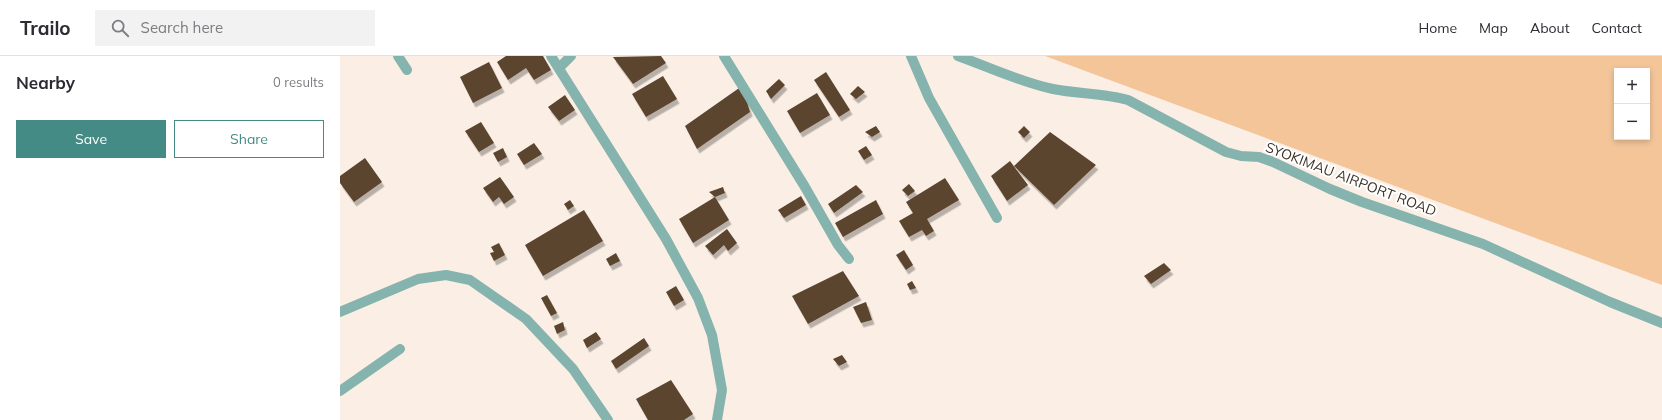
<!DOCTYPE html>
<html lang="en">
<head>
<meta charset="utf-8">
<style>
  :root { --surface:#fff; --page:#f2f2f3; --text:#2b2b33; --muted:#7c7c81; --line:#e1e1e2; --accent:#458b85 }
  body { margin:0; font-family:Mulish,sans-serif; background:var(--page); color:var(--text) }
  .controls { position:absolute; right:12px; top:12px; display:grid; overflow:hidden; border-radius:0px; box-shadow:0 2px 6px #0003 }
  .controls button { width:36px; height:36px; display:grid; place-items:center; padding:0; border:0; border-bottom:1px solid var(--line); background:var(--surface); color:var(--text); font:20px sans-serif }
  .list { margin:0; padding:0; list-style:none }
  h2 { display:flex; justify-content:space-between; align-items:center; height:52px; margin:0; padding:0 16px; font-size:17px }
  h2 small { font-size:13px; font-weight:400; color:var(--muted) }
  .actions { display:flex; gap:8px; padding:12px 16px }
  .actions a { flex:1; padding:9px 0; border:1px solid var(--accent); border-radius:0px; text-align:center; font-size:14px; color:var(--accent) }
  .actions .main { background:var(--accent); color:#fff }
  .icon { flex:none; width:22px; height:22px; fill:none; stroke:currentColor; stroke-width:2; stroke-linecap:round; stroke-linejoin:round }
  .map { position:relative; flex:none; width:1322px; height:364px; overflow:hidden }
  header { display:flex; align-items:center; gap:24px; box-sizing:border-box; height:56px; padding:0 20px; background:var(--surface); border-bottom:1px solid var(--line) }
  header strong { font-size:19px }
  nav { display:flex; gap:22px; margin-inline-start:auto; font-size:14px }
  .search { width:280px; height:36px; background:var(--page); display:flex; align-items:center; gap:10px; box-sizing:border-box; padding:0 14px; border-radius:0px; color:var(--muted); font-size:15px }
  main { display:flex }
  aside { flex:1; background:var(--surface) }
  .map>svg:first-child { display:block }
  .green { fill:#f3c599; fill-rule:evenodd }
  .building { fill:#5b442e; filter:url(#shadow) }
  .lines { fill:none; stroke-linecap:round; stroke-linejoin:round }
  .minor { stroke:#85b3ad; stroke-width:10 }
  .labels { text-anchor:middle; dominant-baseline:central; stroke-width:4; stroke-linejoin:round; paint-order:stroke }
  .street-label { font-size:14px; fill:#3d3228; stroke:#fff }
</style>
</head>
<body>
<header>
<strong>Trailo</strong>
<div class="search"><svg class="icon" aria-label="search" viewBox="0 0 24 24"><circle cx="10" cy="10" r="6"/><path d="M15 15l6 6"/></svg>Search here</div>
<nav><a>Home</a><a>Map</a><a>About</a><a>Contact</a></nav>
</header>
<main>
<aside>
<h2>Nearby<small>0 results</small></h2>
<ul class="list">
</ul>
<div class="actions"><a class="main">Save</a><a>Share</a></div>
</aside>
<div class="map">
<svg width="1322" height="364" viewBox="0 0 1322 364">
  <defs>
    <filter id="shadow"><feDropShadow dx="2.5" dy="4.5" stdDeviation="0" flood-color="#0004"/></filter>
  </defs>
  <rect width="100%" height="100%" fill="#fbefe5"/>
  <!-- green -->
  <path class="green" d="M 705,0 L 1322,0 L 1322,229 ZM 1277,15 L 1307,15 L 1307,81 L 1277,81 Z"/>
  <!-- building -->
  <path class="building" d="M 166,0 L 203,0 L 211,14 L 194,24 L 186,12 L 168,24 L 157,6 Z
    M 321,0 L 326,7 L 293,28 L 273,1 Z
    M 149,6 L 162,32 L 133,47 L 120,21 Z
    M 486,16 L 510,54 L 499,61 L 474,24 Z
    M 323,20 L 337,43 L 306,61 L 292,38 Z
    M 439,23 L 445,29 L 431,43 L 426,35 Z
    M 402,30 L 410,56 L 357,93 L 345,70 Z
    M 518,30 L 525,36 L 516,43 L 510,38 Z
    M 477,37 L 490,59 L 460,77 L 447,55 Z
    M 225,39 L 235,54 L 219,65 L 208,51 Z
    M 141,66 L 154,87 L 139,96 L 125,75 Z
    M 536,70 L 540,76 L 532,81 L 525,76 Z
    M 684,70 L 690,76 L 684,82 L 678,76 Z
    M 710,76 L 756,109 L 714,149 L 674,110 Z
    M 194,87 L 202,98 L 184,109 L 177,98 Z
    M 526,90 L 532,99 L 524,104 L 518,95 Z
    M 163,92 L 167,101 L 158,106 L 153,97 Z
    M 25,102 L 42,126 L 14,146 L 0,127 L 0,120 Z
    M 670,105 L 688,129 L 667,145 L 651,120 Z
    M 160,121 L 174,141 L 164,148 L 159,141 L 153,146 L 143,132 Z
    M 605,122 L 619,144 L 587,163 L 594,175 L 586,180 L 582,174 L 569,181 L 559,165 L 573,157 L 566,146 Z
    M 569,128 L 575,135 L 568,140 L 562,134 Z
    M 516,129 L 523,136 L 494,157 L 488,148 Z
    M 383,131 L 385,137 L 375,141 L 389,164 L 353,187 L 339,163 L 375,141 L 369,136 Z
    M 461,140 L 466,149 L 444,162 L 438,154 Z
    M 230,144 L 234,150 L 228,154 L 224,148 Z
    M 536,144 L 543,158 L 503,181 L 495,167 Z
    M 244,154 L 263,185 L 203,220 L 185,189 Z
    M 387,173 L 397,187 L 388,195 L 384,189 L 373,199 L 365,190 Z
    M 159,187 L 165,199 L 154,205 L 150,197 L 154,196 L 151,191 Z
    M 564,194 L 573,209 L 566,214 L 556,199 Z
    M 276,197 L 280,205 L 270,210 L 266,203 Z
    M 824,207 L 831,214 L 811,228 L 804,220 Z
    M 503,215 L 519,240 L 468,268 L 452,240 Z
    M 572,225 L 576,232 L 570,234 L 567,228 Z
    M 336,230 L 344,244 L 334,250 L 326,236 Z
    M 207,239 L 217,257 L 211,260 L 201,242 Z
    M 526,246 L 532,264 L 521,267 L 513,251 Z
    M 223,266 L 225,274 L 217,278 L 214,270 Z
    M 256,276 L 261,283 L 247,292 L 243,284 Z
    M 304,282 L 309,290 L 276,313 L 271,305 Z
    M 502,299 L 507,306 L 499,310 L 493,303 Z
    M 331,324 L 353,358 L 344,364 L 308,364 L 296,343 Z"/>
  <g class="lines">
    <!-- minor -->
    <path class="minor" d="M 58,0 L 67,14
      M 211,0 L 326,183 L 358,242 L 372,279 L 382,334 L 377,364
      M 384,0 L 465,131 L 498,189 L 509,203
      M 571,0 L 589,42 L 657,162
      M 618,0 C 649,11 680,26 713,33 C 738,38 764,37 788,44 L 886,96 L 901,100 L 919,101 L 933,106 L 990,133 L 1022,146 L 1143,188 L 1270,246 L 1322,267
      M 219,12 L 231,0
      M 0,256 L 78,223 L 106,219 L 130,224 L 186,263 L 233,313 L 268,364
      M 0,335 L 60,293"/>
  </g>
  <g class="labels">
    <!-- street labels -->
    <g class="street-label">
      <text transform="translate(1011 123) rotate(21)">SYOKIMAU AIRPORT ROAD</text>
    </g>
  </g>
</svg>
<div class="controls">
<button>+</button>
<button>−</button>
</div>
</div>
</main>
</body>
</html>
